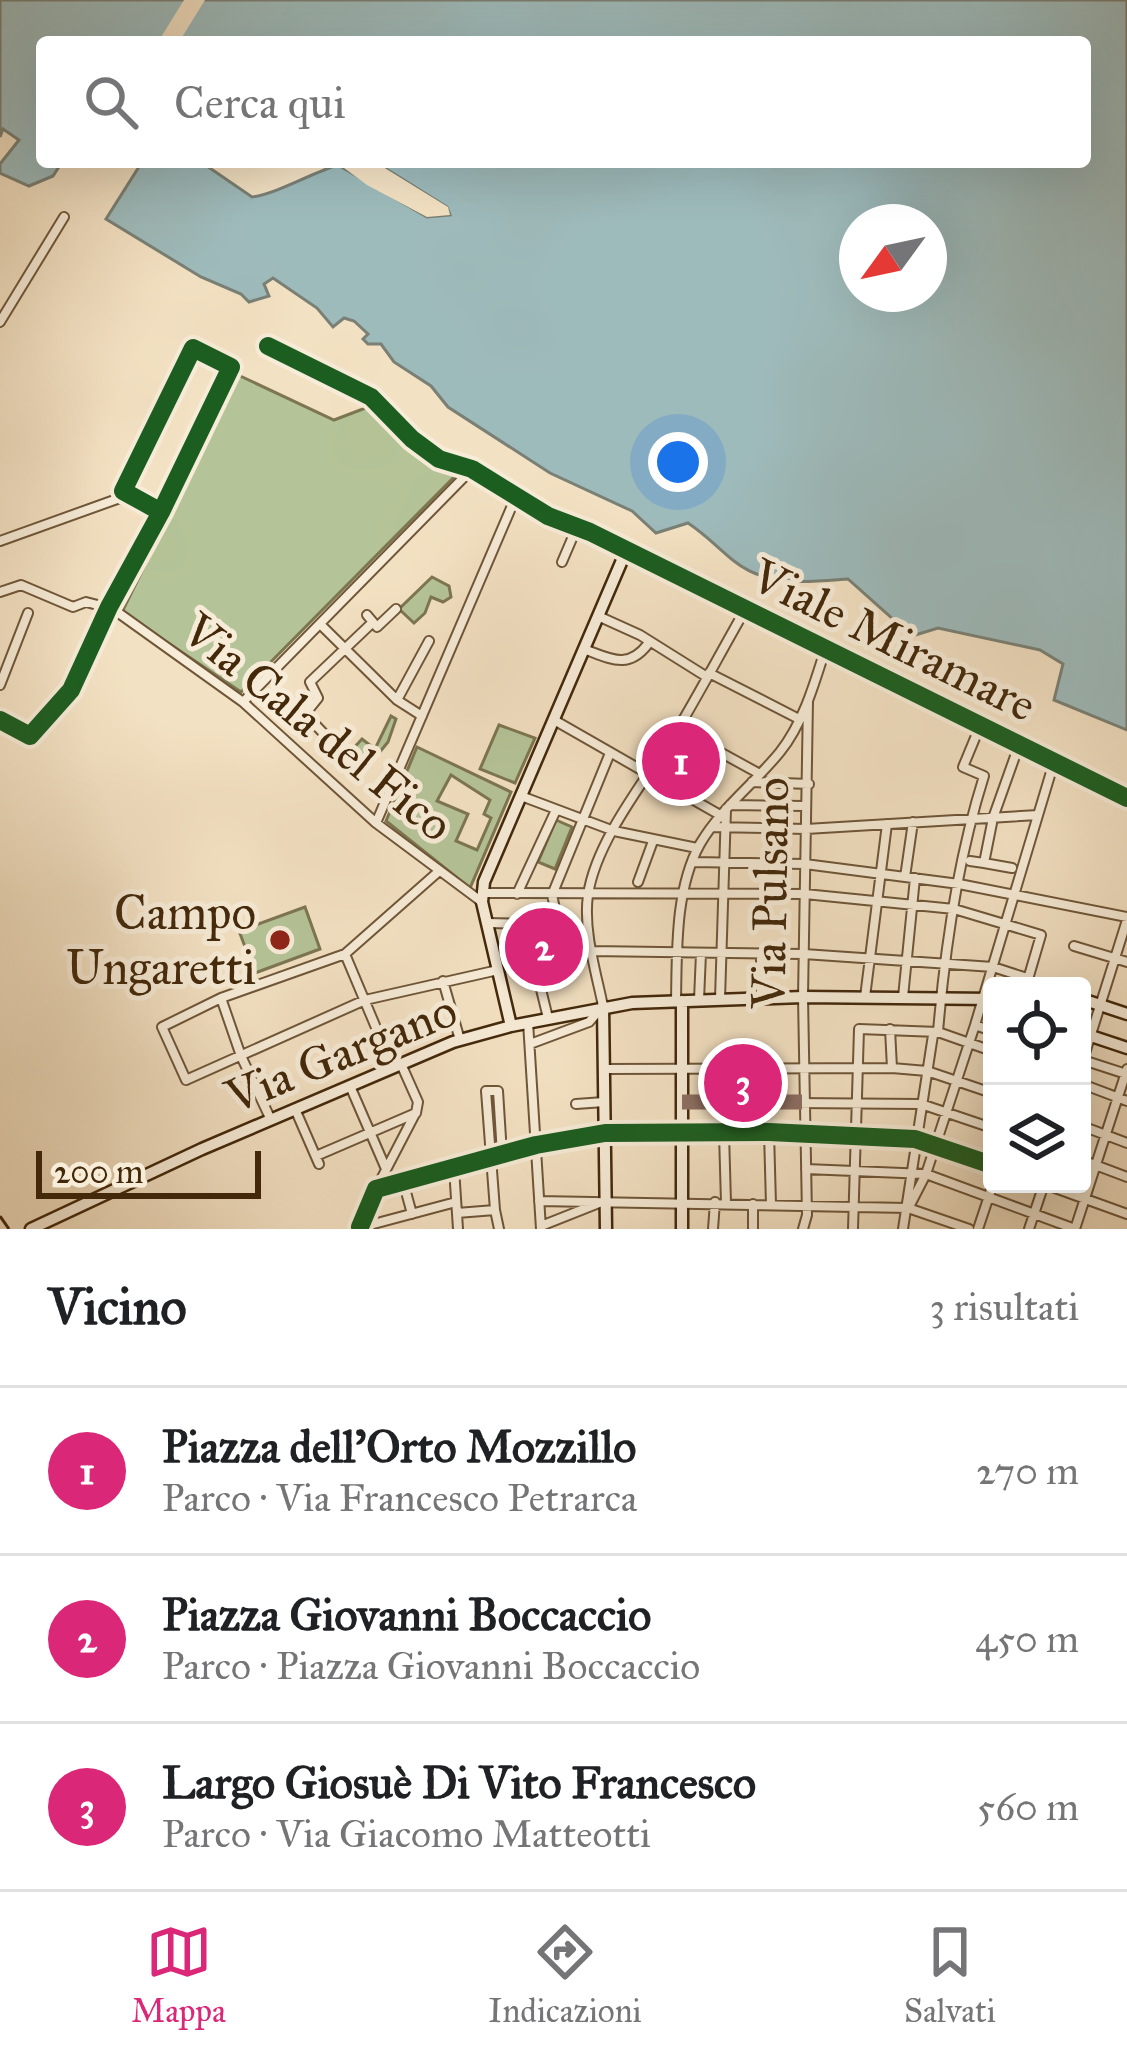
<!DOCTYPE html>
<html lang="it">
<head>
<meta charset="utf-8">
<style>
  :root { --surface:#fff; --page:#f2f2f2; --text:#202124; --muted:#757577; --line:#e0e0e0; --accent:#db2777 }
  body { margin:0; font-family:"IM FELL Great Primer",serif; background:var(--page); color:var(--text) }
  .controls { position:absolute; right:36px; bottom:36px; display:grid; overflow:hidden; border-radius:12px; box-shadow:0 12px 48px #0002 }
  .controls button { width:108px; height:108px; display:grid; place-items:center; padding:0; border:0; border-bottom:3px solid var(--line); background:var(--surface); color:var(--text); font:60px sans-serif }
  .compass { position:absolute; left:839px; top:204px; width:108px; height:108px; border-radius:50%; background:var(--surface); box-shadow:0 12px 48px #0002; rotate:237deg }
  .scale { position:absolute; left:36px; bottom:30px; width:225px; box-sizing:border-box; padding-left:12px; border:6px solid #43280a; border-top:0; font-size:33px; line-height:42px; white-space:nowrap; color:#43280a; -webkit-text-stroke:9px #f7ecd8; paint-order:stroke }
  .you { position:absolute; left:678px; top:462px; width:42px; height:42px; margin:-30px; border:9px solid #fff; border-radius:50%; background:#1a73e8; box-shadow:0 0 0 18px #1a73e833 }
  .badge { display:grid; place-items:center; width:78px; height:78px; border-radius:50%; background:var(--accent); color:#fff; font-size:39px; font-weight:700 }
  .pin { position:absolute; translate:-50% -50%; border:6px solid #fff; box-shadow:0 3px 12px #0006 }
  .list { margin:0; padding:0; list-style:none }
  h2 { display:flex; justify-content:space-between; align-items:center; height:156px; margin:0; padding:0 48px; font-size:51px }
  h2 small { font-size:39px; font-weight:400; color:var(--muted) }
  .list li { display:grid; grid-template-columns:78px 1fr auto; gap:36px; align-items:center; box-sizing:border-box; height:168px; padding:0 48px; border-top:3px solid var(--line) }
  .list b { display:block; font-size:45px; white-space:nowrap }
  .list p { margin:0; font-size:39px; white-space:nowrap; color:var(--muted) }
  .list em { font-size:39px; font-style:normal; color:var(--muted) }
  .icon { flex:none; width:66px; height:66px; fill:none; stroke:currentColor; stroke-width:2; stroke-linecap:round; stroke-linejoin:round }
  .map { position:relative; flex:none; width:1127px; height:1229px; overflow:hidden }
  .search { position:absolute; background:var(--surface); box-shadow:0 12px 48px #0002; left:36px; right:36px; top:36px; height:132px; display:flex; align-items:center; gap:30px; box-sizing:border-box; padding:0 42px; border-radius:12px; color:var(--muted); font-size:45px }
  .sheet { height:660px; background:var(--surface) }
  nav { display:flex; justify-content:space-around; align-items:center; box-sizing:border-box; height:168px; border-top:3px solid var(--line); background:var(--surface); font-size:33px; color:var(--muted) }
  nav a { display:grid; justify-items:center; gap:6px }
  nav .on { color:var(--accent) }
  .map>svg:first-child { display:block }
  .green { fill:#b5c498; stroke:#7c7651; stroke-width:3; fill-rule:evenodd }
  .water { fill:#9ebbbc; stroke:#7a8075; stroke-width:3; fill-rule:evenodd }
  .pier { fill:#f3e1c3 }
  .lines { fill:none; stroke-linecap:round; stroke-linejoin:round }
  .street-casing { stroke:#6f5638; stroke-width:12 }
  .secondary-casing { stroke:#43280a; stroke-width:15 }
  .street { stroke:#f7ecd8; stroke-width:8 }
  .secondary { stroke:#f7ecd8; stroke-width:10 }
  .rail { stroke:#43280a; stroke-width:3; stroke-dasharray:21 21; stroke-linecap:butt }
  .quiet { stroke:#8d6e63; stroke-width:15; stroke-dasharray:30 15; stroke-linecap:butt }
  .cycleway-casing { stroke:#f7ecd8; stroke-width:26 }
  .cycleway { stroke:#1b5e20; stroke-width:18 }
  .poi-dot { fill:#8f2418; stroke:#f7ecd8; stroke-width:4.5 }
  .labels { text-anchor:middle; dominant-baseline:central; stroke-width:10; stroke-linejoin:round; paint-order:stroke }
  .street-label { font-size:48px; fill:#43280a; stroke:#f7ecd8 }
  .poi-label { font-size:48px; fill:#43280a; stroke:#f7ecd8; text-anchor:end }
</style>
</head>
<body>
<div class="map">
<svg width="1127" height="1229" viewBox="0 0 1127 1229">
  <rect width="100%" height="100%" fill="#f3e1c3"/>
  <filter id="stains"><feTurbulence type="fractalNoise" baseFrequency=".00167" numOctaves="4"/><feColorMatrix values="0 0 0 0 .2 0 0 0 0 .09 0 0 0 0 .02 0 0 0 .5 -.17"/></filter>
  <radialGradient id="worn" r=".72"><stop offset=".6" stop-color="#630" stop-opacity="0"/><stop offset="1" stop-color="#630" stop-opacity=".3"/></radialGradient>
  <!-- green -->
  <path class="green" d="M 238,375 L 334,420 L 368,407 C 395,437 417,464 459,472 L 241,692 L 122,612 Z
    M 432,577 L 449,586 L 451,597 L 443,602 L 431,597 L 425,613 L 414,623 L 399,609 Z
    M 391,716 L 396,719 L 388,742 L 365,770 L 349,753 L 362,739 L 375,749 Z
    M 499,725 L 535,738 L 515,783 L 480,769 Z
    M 679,735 L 706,752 L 683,787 L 657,770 Z
    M 417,747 L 511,792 L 470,888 L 386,821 ZM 451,775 L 490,800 L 484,814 L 491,818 L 477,850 L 456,841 L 468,814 L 437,801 Z
    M 556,820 L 572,827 L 555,869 L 538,862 Z
    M 305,907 L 320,949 L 255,973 L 239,931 Z
    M 531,928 L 549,929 L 557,962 L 540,967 Z"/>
  <!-- water -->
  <path class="water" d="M 0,0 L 1127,0 L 1127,730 L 1054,700 L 1063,664 L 1040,650 L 938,628 L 912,636 L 848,579 C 808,582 768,588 734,561 C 718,548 706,535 688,523 L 656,533 L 632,511 L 550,473 L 448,407 L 431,386 L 394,362 L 381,344 L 368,344 L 363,339 L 368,334 L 354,321 L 344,318 L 333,327 L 317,308 L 273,278 L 264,284 L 269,296 L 249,302 L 241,294 L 201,277 L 106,219 L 142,162 L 201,162 L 252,197 C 279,193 311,173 338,165 L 427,217 L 450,215 L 447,207 L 375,162 L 1085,162 L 1085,42 L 42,42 L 42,162 L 62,162 L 53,176 L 29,186 L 0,173 L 0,164 L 19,140 L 3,129 L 0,137 ZM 857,222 L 929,222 L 929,294 L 857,294 Z"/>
  <!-- pier -->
  <path class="pier" d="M 184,0 L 205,0 L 179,42 L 158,42 Z
    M 336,162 L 344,162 L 428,211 L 441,210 L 380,175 L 369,162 L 375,162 L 448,207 L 450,215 L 427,217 L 367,185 Z"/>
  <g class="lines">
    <defs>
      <path id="street" d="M 0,322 L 64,217
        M 268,346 L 371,397 L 412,439 L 439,459 L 472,469 L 548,516 L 626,551
        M 0,541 L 120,498 L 123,491
        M 562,562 L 577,527
        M 0,592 L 21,585 L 73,607 L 86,602 L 113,609 L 243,702 L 376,823 L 482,902
        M 367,615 L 377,627 L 396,609
        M 598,616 L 640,635 L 707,677
        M 320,624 L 397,700 L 422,716
        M 584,649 C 611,659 628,670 648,644
        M 709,673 L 799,719
        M 0,685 L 28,613
        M 397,700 L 429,641
        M 243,702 L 472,469
        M 0,720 L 30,736 L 71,690 L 109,607 L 161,512 L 231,367 L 193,348 L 123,491 L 161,512
        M 554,720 L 720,815
        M 678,729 L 758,773
        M 355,766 L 305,714 L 318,698 L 310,682 L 373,622
        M 752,782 L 809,784
        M 521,796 L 614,831 L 697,848
        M 730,805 L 806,806
        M 376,823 L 517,494
        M 712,827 L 806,829 L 1038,815
        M 970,861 L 984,863
        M 694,862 L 805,864 L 959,884 L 1127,917
        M 1012,868 L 984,863 L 993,818 L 1019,745
        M 905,877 L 913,822
        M 638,882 L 653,841
        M 482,893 L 805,894 L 954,909 L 1041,935 L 1026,986
        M 517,894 L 556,810
        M 487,923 L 525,924 L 548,1018
        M 525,924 L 558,923
        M 1074,946 L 1127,962
        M 345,954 L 393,1068
        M 761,954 L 761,998
        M 566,958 L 552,895 L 610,753
        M 537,971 L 592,951 L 804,954 L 993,967 L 1027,978
        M 443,981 L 460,1040
        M 865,997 L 887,824
        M 903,997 L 915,878
        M 221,998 L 162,1027 L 186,1080 L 365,1000 L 498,970
        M 720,999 L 726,809
        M 699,1000 L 701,953
        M 676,1001 C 677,951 675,889 700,844 C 721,808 754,784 780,752 C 803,723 814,685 825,650
        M 528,1022 L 541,1229
        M 975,1025 L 992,1031
        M 890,1029 L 892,1068
        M 530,1044 L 589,1022 L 603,1006 C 596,972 583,930 588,895 C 596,840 647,778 676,732 C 700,692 722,650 745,610
        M 1083,1060 L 1126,1074
        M 1082,1063 L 1127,920
        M 401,1064 L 418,1102 L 416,1113
        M 604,1069 L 892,1068 L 927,1071 L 992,1093
        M 1082,1084 L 1127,1101
        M 350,1086 L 386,1169
        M 682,1102 L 921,1104 L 992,1128
        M 576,1104 L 604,1102
        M 295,1109 L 319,1164
        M 271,1120 L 241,1056 L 221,998 L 345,954 L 438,872
        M 1082,1126 L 1127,1143
        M 769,1132 L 771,1205
        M 724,1133 L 726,1203
        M 316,1156 L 416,1113
        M 1082,1160 L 1127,1177
        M 454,1168 L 458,1229
        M 806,1169 L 926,1174 L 1075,1229 L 1127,1069
        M 403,1181 L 412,1214
        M 1044,1184 L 1127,1214
        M 376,1189 L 415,1114
        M 539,1201 L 908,1208 L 969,1229
        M 909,1207 L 926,1174 L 975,1025 L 1054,762
        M 495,1210 L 499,1229
        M 457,1213 L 495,1210 L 486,1091 L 498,1091 L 502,1154
        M 541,1226 L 599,1203
        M 360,1227 L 376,1189 L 536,1145 L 605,1133 L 769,1132 L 915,1139 L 992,1165
        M 362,1227 L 456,1202
        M 713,1229 L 715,1202
        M 753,1229 L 753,1204
        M 803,1229 L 807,1215 L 803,997 L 808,701
        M 853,1229 L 859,1029 L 938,1032 L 992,1051
        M 903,1229 L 933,1035 L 938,1032 C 945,947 958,858 984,776 L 963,767 L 980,726
        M 978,1229 L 993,1184
        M 1029,1229 L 1044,1184"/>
      <path id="secondary" d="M 1082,999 L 1127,1014
        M 682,1001 L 682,1229
        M 603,1006 L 606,1229
        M 511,1026 L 482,902 L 484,882 L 626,551 L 1127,798
        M 1082,1033 L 1127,1048
        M 31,1229 L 202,1149 L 453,1042 L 511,1026 L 632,1003 L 803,997 L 992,999"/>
    </defs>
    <!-- street casing -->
    <use href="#street" class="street-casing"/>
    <!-- secondary casing -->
    <use href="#secondary" class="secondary-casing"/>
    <!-- street -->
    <use href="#street" class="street"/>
    <!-- secondary -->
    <use href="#secondary" class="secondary"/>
    <!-- rail -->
    <path class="rail" d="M 0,1216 L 9,1229"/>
    <!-- quiet -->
    <path class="quiet" d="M 682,1102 L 805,1102"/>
    <defs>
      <path id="cycleway" d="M 268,346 L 371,397 L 412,439 L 439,459 L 472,469 L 548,516 L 590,532 L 1127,798
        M 0,720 L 30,736 L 71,690 L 109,607 L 161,512 L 231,367 L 193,348 L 123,491 L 161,512
        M 360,1227 L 376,1189 L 536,1145 L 605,1133 L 769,1132 L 915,1139 L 992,1165"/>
    </defs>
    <!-- cycleway casing -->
    <use href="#cycleway" class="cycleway-casing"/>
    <!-- cycleway -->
    <use href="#cycleway" class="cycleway"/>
  </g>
  <!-- markers -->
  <circle class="poi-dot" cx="280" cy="940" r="12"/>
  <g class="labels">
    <!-- street labels -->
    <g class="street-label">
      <text transform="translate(894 640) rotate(26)">Viale Miramare</text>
      <text transform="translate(318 727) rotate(39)">Via Cala del Fico</text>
      <text transform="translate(770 893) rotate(-89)">Via Pulsano</text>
      <text transform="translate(341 1053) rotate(-22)">Via Gargano</text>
    </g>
    <!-- poi labels -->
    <g class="poi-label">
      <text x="256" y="912">Campo<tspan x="256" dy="55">Ungaretti</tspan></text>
    </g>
  </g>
  <rect width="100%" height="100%" filter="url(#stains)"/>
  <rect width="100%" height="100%" fill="url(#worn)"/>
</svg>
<div class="controls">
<button><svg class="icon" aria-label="locate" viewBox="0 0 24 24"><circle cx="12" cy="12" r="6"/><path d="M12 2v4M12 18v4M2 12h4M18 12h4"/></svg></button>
<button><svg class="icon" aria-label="layers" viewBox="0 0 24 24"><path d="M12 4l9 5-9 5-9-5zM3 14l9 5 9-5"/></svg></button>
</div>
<svg class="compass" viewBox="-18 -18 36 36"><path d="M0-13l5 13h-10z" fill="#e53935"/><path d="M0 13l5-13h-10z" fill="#757577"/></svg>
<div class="scale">200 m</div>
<div class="you"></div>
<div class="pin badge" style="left:681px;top:761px">1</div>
<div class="pin badge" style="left:544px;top:947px">2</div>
<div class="pin badge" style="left:743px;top:1083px">3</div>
<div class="search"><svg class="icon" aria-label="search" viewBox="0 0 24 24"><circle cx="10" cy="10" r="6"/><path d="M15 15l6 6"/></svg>Cerca qui</div>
</div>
<section class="sheet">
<h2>Vicino<small>3 risultati</small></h2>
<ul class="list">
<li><span class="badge">1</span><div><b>Piazza dell'Orto Mozzillo</b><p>Parco · Via Francesco Petrarca</p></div><em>270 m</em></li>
<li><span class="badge">2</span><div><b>Piazza Giovanni Boccaccio</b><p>Parco · Piazza Giovanni Boccaccio</p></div><em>450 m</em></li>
<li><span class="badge">3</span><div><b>Largo Giosuè Di Vito Francesco</b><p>Parco · Via Giacomo Matteotti</p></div><em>560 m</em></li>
</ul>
</section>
<nav>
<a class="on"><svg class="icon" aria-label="map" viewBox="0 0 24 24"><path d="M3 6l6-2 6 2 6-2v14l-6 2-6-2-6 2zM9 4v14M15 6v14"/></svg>Mappa</a>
<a><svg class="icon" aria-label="directions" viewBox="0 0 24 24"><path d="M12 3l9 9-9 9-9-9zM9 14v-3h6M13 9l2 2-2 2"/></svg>Indicazioni</a>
<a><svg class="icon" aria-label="saved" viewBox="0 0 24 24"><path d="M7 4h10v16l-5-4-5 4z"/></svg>Salvati</a>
</nav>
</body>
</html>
